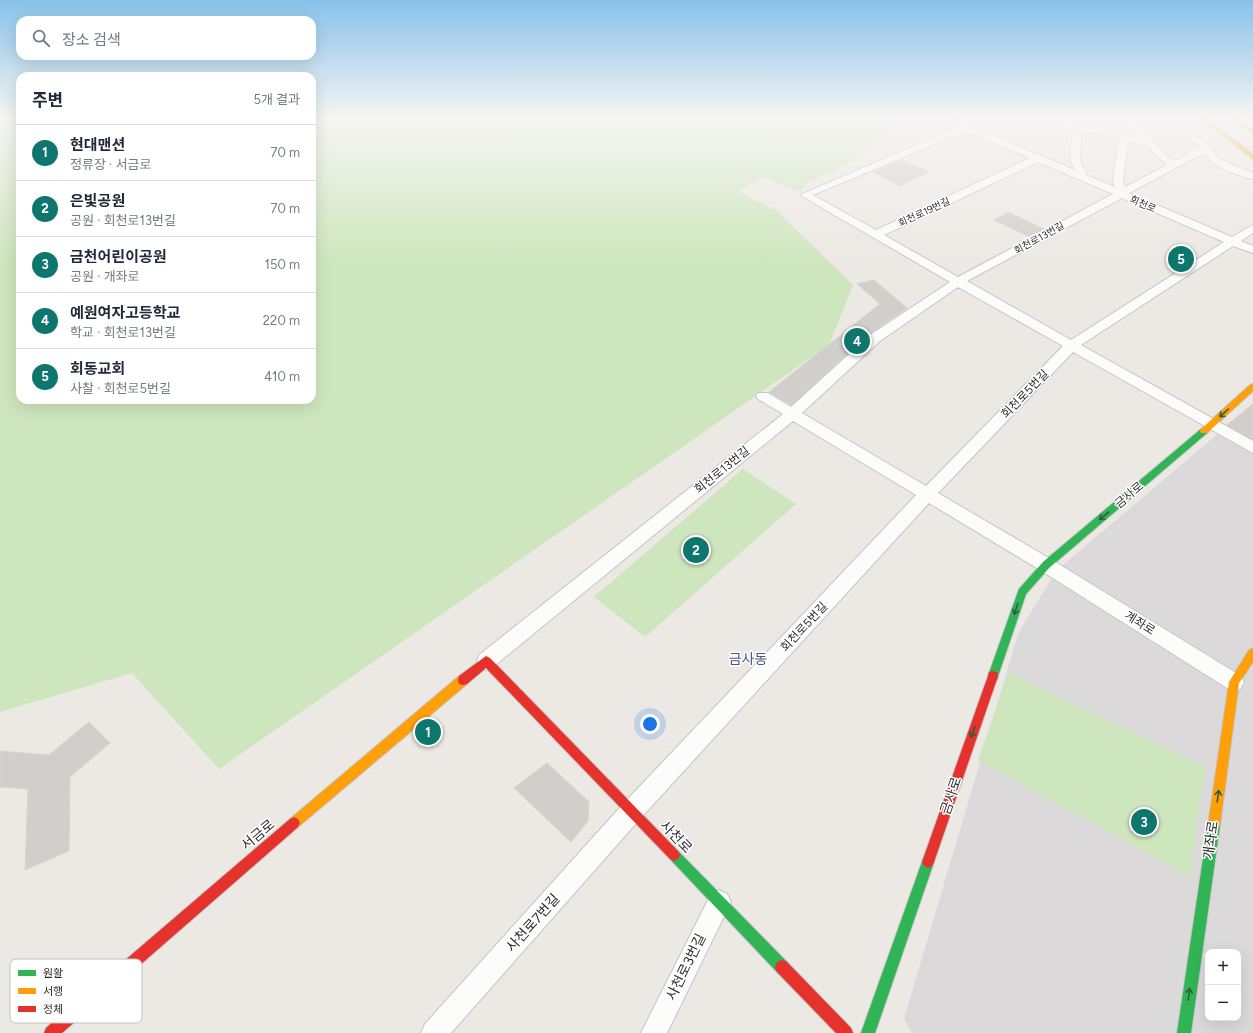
<!DOCTYPE html>
<html lang="ko">
<head>
<meta charset="utf-8">
<style>
  :root { --surface:#fff; --page:#f6f6f7; --text:#1f2937; --muted:#747a83; --line:#e0e1e3; --accent:#0f766e }
  body { margin:0; font-family:Figtree,"Noto Sans KR",sans-serif; background:var(--page); color:var(--text) }
  .controls { position:absolute; right:12px; bottom:12px; display:grid; overflow:hidden; border-radius:8px; box-shadow:0 4px 16px #0002 }
  .controls button { width:36px; height:36px; display:grid; place-items:center; padding:0; border:0; border-bottom:1px solid var(--line); background:var(--surface); color:var(--text); font:20px sans-serif }
  .you { position:absolute; left:650px; top:724px; width:14px; height:14px; margin:-10px; border:3px solid #fff; border-radius:50%; background:#1a73e8; box-shadow:0 0 0 6px #1a73e833 }
  .badge { display:grid; place-items:center; width:26px; height:26px; border-radius:50%; background:var(--accent); color:#fff; font-size:13px; font-weight:700 }
  .pin { position:absolute; translate:-50% -50%; border:2px solid #fff; box-shadow:0 1px 4px #0006 }
  .list { margin:0; padding:0; list-style:none }
  h2 { display:flex; justify-content:space-between; align-items:center; height:52px; margin:0; padding:0 16px; font-size:17px }
  h2 small { font-size:13px; font-weight:400; color:var(--muted) }
  .list li { display:grid; grid-template-columns:26px 1fr auto; gap:12px; align-items:center; box-sizing:border-box; height:56px; padding:0 16px; border-top:1px solid var(--line) }
  .list b { display:block; font-size:15px; white-space:nowrap }
  .list p { margin:0; font-size:13px; white-space:nowrap; color:var(--muted) }
  .list em { font-size:13px; font-style:normal; color:var(--muted) }
  .icon { flex:none; width:22px; height:22px; fill:none; stroke:currentColor; stroke-width:2; stroke-linecap:round; stroke-linejoin:round }
  .map { position:relative; flex:none; width:1253px; height:1033px; overflow:hidden }
  .search { position:absolute; background:var(--surface); box-shadow:0 4px 16px #0002; left:16px; top:16px; width:300px; height:44px; display:flex; align-items:center; gap:10px; box-sizing:border-box; padding:0 14px; border-radius:12px; color:var(--muted); font-size:15px }
  .panel { position:absolute; background:var(--surface); box-shadow:0 4px 16px #0002; left:16px; top:72px; width:300px; height:332px; border-radius:12px }
  .map>svg:first-child { display:block }
  .industrial { fill:#dcd9db; fill-rule:evenodd }
  .green { fill:#cee6be }
  .building { fill:#d1cecb; stroke:#d7d4d0 }
  .lines { fill:none; stroke-linecap:round; stroke-linejoin:round }
  .street-casing { stroke:#c5c4c5; stroke-width:2 }
  .fast-casing { stroke:#c5c4c5; stroke-width:2 }
  .slow-casing { stroke:#c5c4c5; stroke-width:2 }
  .jam-casing { stroke:#c5c4c5; stroke-width:2 }
  .street { fill:#fcfcfb; fill-rule:evenodd }
  .fast { fill:#30b455; fill-rule:evenodd }
  .slow { fill:#ff9f0a; fill-rule:evenodd }
  .jam { fill:#e5322d; fill-rule:evenodd }
  .oneway { stroke:#2f5d3c }
  .labels { text-anchor:middle; dominant-baseline:central; stroke-width:3; stroke-linejoin:round; paint-order:stroke }
  .far-street-label { font-size:10px; fill:#2e2e2e; stroke:#fff }
  .street-label { font-size:12px; fill:#2e2e2e; stroke:#fff }
  .quarter-label { font-size:14px; fill:#4d5680; stroke:#fff }
  .near-street-label { font-size:14px; fill:#2e2e2e; stroke:#fff }
  .key { fill:#fff; stroke:#c0c0c0; stroke-width:1 }
  .key-label { font-size:11px; fill:#2e2e2e }
</style>
</head>
<body>
<div class="map">
<svg width="1253" height="1033" viewBox="0 0 1253 1033">
  <rect width="100%" height="100%" fill="#ece8e4"/>
  <!-- industrial -->
  <path class="industrial" d="M 1253,404 L 1253,1033 L 912,1033 L 904,1019 L 1018,634 L 1056,571 ZM 1208,952 L 1238,952 L 1238,1018 L 1208,1018 Z"/>
  <!-- green -->
  <path class="green" d="M 0,118 L 20,118 L 20,400 L 312,400 L 312,118 L 881,118 L 889,129 L 850,163 L 805,184 L 801,192 L 764,177 L 737,191 L 776,210 L 853,285 L 829,345 L 219,769 L 132,673 L 0,712 Z
    M 743,469 L 796,504 L 645,637 L 594,597 Z
    M 1008,673 L 1205,767 L 1190,877 L 978,760 Z"/>
  <!-- building -->
  <path class="building" d="M 901,160 L 929,172 L 900,186 L 873,172 Z
    M 1008,212 L 1044,229 L 1030,237 L 994,220 Z
    M 874,280 L 907,308 L 869,334 L 791,405 L 769,392 L 880,304 L 857,284 Z
    M 1253,404 L 1253,439 L 1227,425 Z
    M 89,722 L 110,743 L 70,777 L 69,851 L 25,870 L 28,789 L 0,787 L 0,751 L 49,755 Z
    M 547,763 L 589,802 L 588,821 L 571,842 L 514,788 Z"/>
  <g class="lines">
    <defs>
      <path id="street" d="M 940,118 L 951,118 L 966,124 L 975,118 L 985,118 L 973,127 L 1075,170 C 1066,158 1074,143 1072,130 L 1028,120 L 1027,118 L 1042,118 L 1076,125 L 1097,127 L 1140,138 L 1122,118 L 1131,118 L 1168,157 L 1175,161 L 1200,147 L 1170,118 L 1179,118 L 1209,146 L 1217,156 L 1230,164 L 1253,173 L 1253,179 C 1236,175 1214,168 1204,153 L 1129,193 L 1232,237 L 1253,225 L 1253,233 L 1241,241 L 1253,246 L 1253,253 L 1233,246 L 1081,345 L 1253,441 L 1253,453 L 1073,352 L 938,493 L 1052,560 L 1241,676 L 1244,682 L 1241,688 L 1234,691 L 1227,688 L 1040,570 L 929,503 L 639,820 L 451,1033 L 421,1033 L 425,1024 L 623,804 L 916,495 L 793,421 L 493,667 L 486,670 L 479,667 L 477,661 L 479,655 L 783,414 L 758,399 L 756,396 L 758,393 L 768,393 L 791,407 L 870,335 L 950,282 L 800,195 L 958,127 ZM 966,131 L 1030,158 L 876,230 L 813,195 ZM 1081,131 L 1097,133 L 1119,138 L 1113,181 L 1115,187 L 1086,175 C 1086,170 1082,168 1081,163 C 1078,152 1083,141 1081,131 ZM 1128,141 L 1147,146 L 1167,165 L 1125,187 L 1123,181 ZM 1038,162 L 1113,194 L 958,277 L 884,235 ZM 1122,198 L 1224,242 L 1071,340 L 967,281 ZM 958,287 L 1063,346 L 926,486 L 802,413 L 880,341 Z
        M 719,890 L 727,894 L 731,902 L 667,1033 L 641,1033 L 711,894 Z"/>
      <path id="fast" d="M 1204,428 L 1207,429 L 1208,431 L 1207,433 L 1049,568 L 1026,594 L 998,676 L 997,680 L 993,681 L 989,680 L 988,676 L 1019,589 L 1043,562 L 1201,429 Z
        M 1214,819 L 1218,821 L 1220,825 L 1191,1033 L 1177,1033 L 1208,825 L 1210,821 Z
        M 674,849 L 678,851 L 787,962 L 789,967 L 787,972 L 782,974 L 777,972 L 670,859 L 668,855 L 670,851 Z
        M 928,856 L 932,858 L 934,862 L 875,1033 L 861,1033 L 922,862 L 924,858 Z"/>
      <path id="slow" d="M 1200,118 L 1205,118 L 1253,154 L 1253,159 Z
        M 1230,118 L 1235,118 L 1253,130 L 1253,134 Z
        M 1253,384 L 1253,391 L 1207,433 L 1201,433 L 1200,431 L 1201,429 L 1250,385 Z
        M 1253,648 L 1253,662 L 1239,683 L 1220,825 L 1218,829 L 1214,831 L 1210,829 L 1208,825 L 1229,682 L 1249,650 Z
        M 463,675 L 467,676 L 468,680 L 467,684 L 298,827 L 294,829 L 290,827 L 288,823 L 290,819 L 459,676 Z"/>
      <path id="jam" d="M 486,656 L 490,658 L 678,851 L 680,855 L 678,859 L 674,861 L 670,859 L 486,668 L 467,684 L 463,685 L 459,684 L 458,680 L 459,676 Z
        M 993,671 L 997,672 L 998,676 L 934,862 L 932,866 L 928,868 L 924,866 L 922,862 L 988,676 L 989,672 Z
        M 294,817 L 298,819 L 300,823 L 298,827 L 62,1033 L 44,1033 L 46,1028 L 290,819 Z
        M 782,960 L 787,962 L 851,1028 L 853,1033 L 836,1033 L 777,972 L 775,967 L 777,962 Z"/>
    </defs>
    <!-- street casing -->
    <use href="#street" class="street-casing"/>
    <!-- fast casing -->
    <use href="#fast" class="fast-casing"/>
    <!-- slow casing -->
    <use href="#slow" class="slow-casing"/>
    <!-- jam casing -->
    <use href="#jam" class="jam-casing"/>
    <!-- street -->
    <use href="#street" class="street"/>
    <!-- fast -->
    <use href="#fast" class="fast"/>
    <!-- slow -->
    <use href="#slow" class="slow"/>
    <!-- jam -->
    <use href="#jam" class="jam"/>
  </g>
  <!-- one-way arrows -->
  <defs><path id="oneway-shaft" d="M-6 0H5M1.5-3L5.5 0L1.5 3" fill="none" stroke-width="1.6" stroke-linecap="round" stroke-linejoin="round"/></defs>
  <g class="oneway">
    <use href="#oneway-shaft" transform="translate(1224 413) rotate(138)"/>
    <use href="#oneway-shaft" transform="translate(1104 516) rotate(140)"/>
    <use href="#oneway-shaft" transform="translate(1016 609) rotate(109)"/>
    <use href="#oneway-shaft" transform="translate(973 732) rotate(109)"/>
    <use href="#oneway-shaft" transform="translate(1218 796) rotate(-82)"/>
    <use href="#oneway-shaft" transform="translate(1189 994) rotate(-82)"/>
  </g>
  <!-- sky -->
  <linearGradient id="sky" x2="0" y2="1"><stop stop-color="#88c2ea"/><stop offset="0.45" stop-color="#f6f5f3"/><stop offset="1" stop-color="#f6f5f3" stop-opacity="0"/></linearGradient>
  <rect width="1253" height="262" fill="url(#sky)"/>
  <g class="labels">
    <!-- far-street labels -->
    <g class="far-street-label">
      <text transform="translate(1143 204) rotate(23)">회천로</text>
      <text transform="translate(924 212) rotate(-25)">회천로19번길</text>
      <text transform="translate(1039 238) rotate(-29)">회천로13번길</text>
    </g>
    <!-- street labels -->
    <g class="street-label">
      <text transform="translate(1025 394) rotate(-46)">회천로5번길</text>
      <text transform="translate(722 470) rotate(-39)">회천로13번길</text>
      <text transform="translate(1129 495) rotate(-40)">금사로</text>
      <text transform="translate(1140 623) rotate(32)">계좌로</text>
      <text transform="translate(804 627) rotate(-47)">회천로5번길</text>
    </g>
    <!-- quarter labels -->
    <g class="quarter-label">
      <text x="748" y="659">금사동</text>
    </g>
    <!-- near-street labels -->
    <g class="near-street-label">
      <text transform="translate(951 796) rotate(-71)">금사로</text>
      <text transform="translate(258 835) rotate(-40)">서금로</text>
      <text transform="translate(676 837) rotate(46)">사천로</text>
      <text transform="translate(1211 840) rotate(-82)">개좌로</text>
      <text transform="translate(533 923) rotate(-48)">사천로7번길</text>
      <text transform="translate(686 967) rotate(-64)">사천로3번길</text>
    </g>
  </g>
  <!-- legend -->
  <rect x="10" y="959" width="132" height="64" rx="6" class="key"/>
  <rect x="18" y="970" width="18" height="6" fill="#30b455"/>
  <rect x="18" y="988" width="18" height="6" fill="#ff9f0a"/>
  <rect x="18" y="1006" width="18" height="6" fill="#e5322d"/>
  <g class="key-label">
    <text x="43" y="977">원활</text>
    <text x="43" y="995">서행</text>
    <text x="43" y="1013">정체</text>
  </g>
</svg>
<div class="controls">
<button>+</button>
<button>−</button>
</div>
<div class="you"></div>
<div class="pin badge" style="left:428px;top:732px">1</div>
<div class="pin badge" style="left:696px;top:550px">2</div>
<div class="pin badge" style="left:1144px;top:822px">3</div>
<div class="pin badge" style="left:857px;top:341px">4</div>
<div class="pin badge" style="left:1181px;top:259px">5</div>
<div class="search"><svg class="icon" aria-label="search" viewBox="0 0 24 24"><circle cx="10" cy="10" r="6"/><path d="M15 15l6 6"/></svg>장소 검색</div>
<section class="panel">
<h2>주변<small>5개 결과</small></h2>
<ul class="list">
<li><span class="badge">1</span><div><b>현대맨션</b><p>정류장 · 서금로</p></div><em>70 m</em></li>
<li><span class="badge">2</span><div><b>은빛공원</b><p>공원 · 회천로13번길</p></div><em>70 m</em></li>
<li><span class="badge">3</span><div><b>금천어린이공원</b><p>공원 · 개좌로</p></div><em>150 m</em></li>
<li><span class="badge">4</span><div><b>예원여자고등학교</b><p>학교 · 회천로13번길</p></div><em>220 m</em></li>
<li><span class="badge">5</span><div><b>회동교회</b><p>사찰 · 회천로5번길</p></div><em>410 m</em></li>
</ul>
</section>
</div>
</body>
</html>
